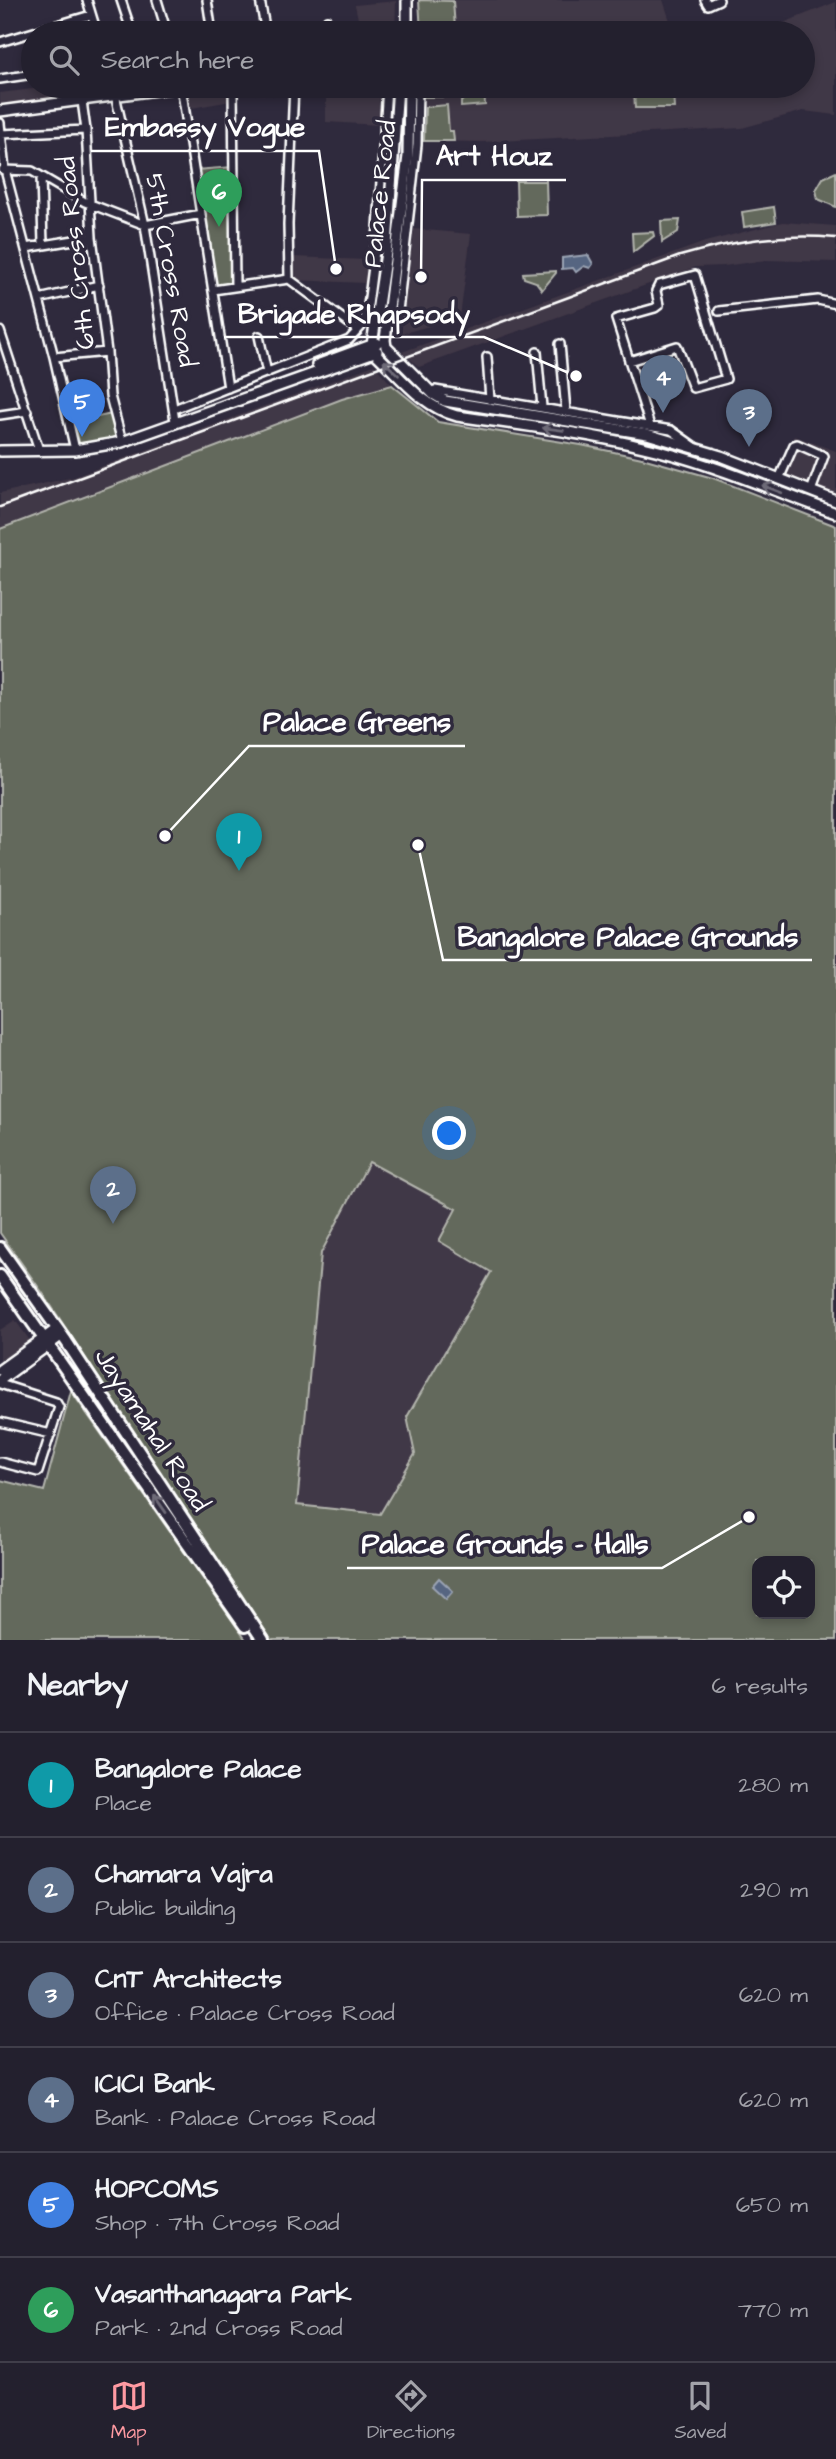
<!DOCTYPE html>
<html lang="en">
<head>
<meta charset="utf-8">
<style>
  :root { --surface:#23202e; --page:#2b2836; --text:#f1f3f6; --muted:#a3a3aa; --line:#403e4a; --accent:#ff9aa2 }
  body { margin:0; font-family:"Architects Daughter",sans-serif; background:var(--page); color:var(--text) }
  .controls { position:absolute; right:21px; bottom:21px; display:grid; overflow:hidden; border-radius:14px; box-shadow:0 4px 10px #0003 }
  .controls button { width:63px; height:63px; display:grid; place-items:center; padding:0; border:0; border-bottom:2px solid var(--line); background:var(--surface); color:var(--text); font:35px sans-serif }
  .you { position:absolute; left:450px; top:1134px; width:24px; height:24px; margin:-18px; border:5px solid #fff; border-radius:50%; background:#1a73e8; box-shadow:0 0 0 10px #1a73e833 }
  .badge { display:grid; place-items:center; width:46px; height:46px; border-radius:50%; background:var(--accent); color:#fff; font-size:23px; font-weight:700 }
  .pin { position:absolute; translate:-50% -58px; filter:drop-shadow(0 2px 4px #0008) }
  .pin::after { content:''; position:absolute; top:37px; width:24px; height:21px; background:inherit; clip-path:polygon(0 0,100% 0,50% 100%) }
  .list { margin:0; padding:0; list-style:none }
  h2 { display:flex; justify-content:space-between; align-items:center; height:91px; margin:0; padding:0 28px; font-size:30px }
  h2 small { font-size:23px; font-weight:400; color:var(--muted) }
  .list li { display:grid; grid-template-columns:46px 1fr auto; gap:21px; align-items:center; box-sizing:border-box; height:105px; padding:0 28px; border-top:2px solid var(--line) }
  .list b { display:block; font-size:26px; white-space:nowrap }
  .list p { margin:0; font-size:23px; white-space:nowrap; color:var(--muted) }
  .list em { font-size:23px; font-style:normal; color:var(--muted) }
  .icon { flex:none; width:38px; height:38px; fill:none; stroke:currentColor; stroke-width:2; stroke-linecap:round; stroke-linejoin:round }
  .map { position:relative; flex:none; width:836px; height:1640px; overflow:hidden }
  .search { position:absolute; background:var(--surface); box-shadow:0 4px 10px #0003; left:21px; right:21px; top:21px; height:77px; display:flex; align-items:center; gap:18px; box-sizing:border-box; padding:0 24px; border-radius:38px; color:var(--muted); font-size:26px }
  .sheet { height:721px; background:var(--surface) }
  nav { display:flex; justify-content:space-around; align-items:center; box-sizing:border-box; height:98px; border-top:2px solid var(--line); background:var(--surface); font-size:19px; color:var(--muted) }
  nav a { display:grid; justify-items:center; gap:4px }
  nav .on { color:var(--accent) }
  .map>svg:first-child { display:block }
  .built { fill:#413746 }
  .green { fill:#64695b; stroke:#b2b4ad; stroke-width:2; fill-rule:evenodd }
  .water { fill:#576581; stroke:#9aa3b3; stroke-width:2 }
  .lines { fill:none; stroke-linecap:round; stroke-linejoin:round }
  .minor-casing { stroke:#fff; stroke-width:12 }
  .tertiary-casing { stroke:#fff; stroke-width:14 }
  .primary-casing { stroke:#fff; stroke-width:16 }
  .minor { stroke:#2f2a3d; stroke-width:7 }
  .tertiary { stroke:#2f2a3d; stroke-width:9 }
  .primary { stroke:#2f2a3d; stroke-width:10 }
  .rail { stroke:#fff; stroke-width:2.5 }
  .oneway { stroke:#6d6a77 }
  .labels { text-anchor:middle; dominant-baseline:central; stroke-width:7; stroke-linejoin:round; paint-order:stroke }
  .street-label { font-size:26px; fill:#fff; stroke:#2f2a3d }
  .leader { fill:none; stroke:#fff; stroke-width:2.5 }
  .callout-dot { fill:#fff; stroke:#2f2a3d; stroke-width:2.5 }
  .callout-label { font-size:28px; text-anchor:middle; font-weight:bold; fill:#fff; stroke:#2f2a3d; stroke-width:7; stroke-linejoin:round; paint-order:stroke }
</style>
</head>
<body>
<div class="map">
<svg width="836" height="1640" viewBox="0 0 836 1640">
  <rect width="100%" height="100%" fill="#2f2a3d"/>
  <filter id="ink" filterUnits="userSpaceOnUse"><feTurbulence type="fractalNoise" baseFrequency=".0143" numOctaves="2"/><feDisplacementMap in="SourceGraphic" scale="14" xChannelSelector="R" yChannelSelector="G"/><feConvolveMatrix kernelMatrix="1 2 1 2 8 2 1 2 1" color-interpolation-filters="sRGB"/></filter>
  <g filter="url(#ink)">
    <!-- built -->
    <path class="built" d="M 419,0 L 663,0 L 674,33 L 421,33 Z
      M 396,1 L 395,33 L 361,33 L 355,5 Z
      M 836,2 L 836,115 L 803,111 L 742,128 L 482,142 L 424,141 L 424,86 L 803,86 L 803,33 L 748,33 L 763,31 Z
      M 57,86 L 111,86 L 112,90 L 0,104 L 0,93 Z
      M 231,86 L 231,101 L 186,109 L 183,94 Z
      M 236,86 L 291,86 L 290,96 L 237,93 Z
      M 326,86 L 380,86 L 379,125 L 326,122 Z
      M 783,222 L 836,226 L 836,262 L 766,260 L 724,266 L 696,267 L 419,367 L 402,352 L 705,242 Z
      M 414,229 L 471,234 L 460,317 L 401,334 Z
      M 293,257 L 367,260 L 366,283 L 292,280 Z
      M 374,365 L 392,385 L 342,399 L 0,529 L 0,493 L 74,477 Z
      M 794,436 L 836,451 L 836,495 L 777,473 Z
      M 369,1161 L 456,1210 L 440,1241 L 491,1272 L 407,1416 L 415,1454 L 380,1515 L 297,1506 L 321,1253 Z
      M 15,1320 L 31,1342 L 0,1365 L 0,1330 Z"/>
    <!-- green -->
    <path class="green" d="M 419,0 L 453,1 L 455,28 L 457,28 L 458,33 L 421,33 Z
      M 424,86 L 456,86 L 443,97 L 424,97 Z
      M 475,86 L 484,86 L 485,105 L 461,107 L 461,102 Z
      M 673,90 L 674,108 L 635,108 L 634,92 Z
      M 447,105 L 449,131 L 453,131 L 454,141 L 424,141 L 425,107 Z
      M 233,167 L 234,284 L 214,289 L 196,170 Z
      M 836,172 L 836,207 L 818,199 L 816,190 L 823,178 Z
      M 546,181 L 547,215 L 517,216 L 516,181 Z
      M 774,207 L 776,222 L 744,227 L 742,212 Z
      M 680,220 L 678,232 L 662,242 L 661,221 Z
      M 653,232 L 654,236 L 633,252 L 632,233 Z
      M 556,271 L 556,273 L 542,290 L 536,282 L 524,278 L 523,273 Z
      M 392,385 L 438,422 L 581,445 L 642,458 L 713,478 L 836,526 L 836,1640 L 271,1640 L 44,1295 L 0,1233 L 0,529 L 342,399 ZM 369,1162 L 456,1209 L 439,1241 L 491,1272 L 407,1417 L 415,1454 L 380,1514 L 297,1505 L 321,1253 ZM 757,1561 L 810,1561 L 810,1614 L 757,1614 Z
      M 112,414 L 117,438 L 80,446 L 74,422 Z
      M 71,1391 L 246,1640 L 0,1640 L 0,1480 L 44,1491 Z"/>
    <!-- water -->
    <path class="water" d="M 588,255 L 593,264 L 590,268 L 584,266 L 576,272 L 573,268 L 562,269 L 562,258 Z
      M 439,1578 L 453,1591 L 446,1599 L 432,1586 Z"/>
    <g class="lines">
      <defs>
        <path id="minor" d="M 87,0 L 97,33
          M 121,0 L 132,33
          M 157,0 L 167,33
          M 207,0 L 212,33
          M 260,0 L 266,33
          M 705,0 L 708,5 L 719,0
          M 327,20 L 329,33
          M 0,42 L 91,15
          M 0,79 L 33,74
          M 113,86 L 145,225 L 175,421
          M 181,86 L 228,388
          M 233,86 L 235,286
          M 82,101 L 86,130 L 92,237 L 107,352 L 110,396 L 122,442
          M 0,123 L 5,170 L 54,357 L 75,450
          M 1,134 L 86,130
          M 3,170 L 32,171 L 85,202 L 145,225 L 201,214
          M 41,177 L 43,244
          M 26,248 L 92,237
          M 289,279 L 288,224 L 294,86
          M 213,290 L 289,279 L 358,330
          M 39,299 L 99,285
          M 719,311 L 818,300 L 836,304
          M 397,320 L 417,145 L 418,86
          M 0,331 L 39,450
          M 259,336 L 267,373
          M 560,344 L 566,411
          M 537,352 L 542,407
          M 54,357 L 107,352
          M 487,357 L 490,400
          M 629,361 L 677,346 L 693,388 L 726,379 L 695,275 L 659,285 L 656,291 L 659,305 L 655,308 L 616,319 L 650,426
          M 435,390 L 671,430 L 695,447
          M 174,409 L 349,340 L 361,327 L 367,313 L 378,228 L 387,86
          M 0,415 L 27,411
          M 779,479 L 794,445 L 797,444 L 824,456 L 811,491
          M 0,1384 L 56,1402 L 59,1407 L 38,1472 L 0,1462
          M 0,1422 L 51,1434"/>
        <path id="tertiary" d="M 407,0 L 407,33
          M 398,86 L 387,246 L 372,345 L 374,352 C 400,376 422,407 457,416 C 519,425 582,432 643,447 C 709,462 772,490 836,513
          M 0,111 L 186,86
          M 386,347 L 433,394 L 445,401 L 647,434 L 721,456 L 836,501
          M 386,347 L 385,340 L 408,156 L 409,86
          M 317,365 L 377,343
          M 0,451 L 75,450 L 122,442 L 377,351
          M 0,1370 L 57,1329
          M 0,1380 L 62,1335"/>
        <path id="primary" d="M 0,1248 L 66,1341 L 263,1640
          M 0,1276 L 245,1626"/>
      </defs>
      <!-- minor casing -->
      <use href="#minor" class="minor-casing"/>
      <!-- tertiary casing -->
      <use href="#tertiary" class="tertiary-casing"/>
      <!-- primary casing -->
      <use href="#primary" class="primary-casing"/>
      <!-- minor -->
      <use href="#minor" class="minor"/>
      <!-- tertiary -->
      <use href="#tertiary" class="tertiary"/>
      <!-- primary -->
      <use href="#primary" class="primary"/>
      <!-- rail -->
      <path class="rail" d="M 0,507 L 680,256 C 732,241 781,233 836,238"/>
    </g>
    <!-- one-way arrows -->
    <defs><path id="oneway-shaft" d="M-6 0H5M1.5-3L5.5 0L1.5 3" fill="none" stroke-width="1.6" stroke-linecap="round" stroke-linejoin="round" transform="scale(1.75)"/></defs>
    <g class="oneway">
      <use href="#oneway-shaft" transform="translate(391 368) rotate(-136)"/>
      <use href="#oneway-shaft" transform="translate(553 429) rotate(-172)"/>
      <use href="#oneway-shaft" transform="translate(772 489) rotate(-159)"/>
      <use href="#oneway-shaft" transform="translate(160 1504) rotate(-125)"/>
    </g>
  </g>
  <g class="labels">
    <!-- street labels -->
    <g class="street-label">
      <text transform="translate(380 194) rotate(-84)">Palace Road</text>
      <text transform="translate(76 253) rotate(-96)">6th Cross Road</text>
      <text transform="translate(171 270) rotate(80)">5th Cross Road</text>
      <text transform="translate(152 1430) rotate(57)">Jayamahal Road</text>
    </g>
  </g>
  <!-- callouts -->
  <path class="leader" d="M336 269L319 151H91M421 277L422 180H566M576 376L484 337H224M165 836L249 746H465M418 845L443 960H812M749 1517L662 1568H347"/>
  <g class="callout-dot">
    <circle cx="336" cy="269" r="7"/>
    <circle cx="421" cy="277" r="7"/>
    <circle cx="576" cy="376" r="7"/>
    <circle cx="165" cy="836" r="7"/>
    <circle cx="418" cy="845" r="7"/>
    <circle cx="749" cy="1517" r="7"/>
  </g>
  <g class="callout-label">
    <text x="205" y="136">Embassy Vogue</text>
    <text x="494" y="165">Art Houz</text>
    <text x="354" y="323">Brigade Rhapsody</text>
    <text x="357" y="731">Palace Greens</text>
    <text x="628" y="946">Bangalore Palace Grounds</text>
    <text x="505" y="1553">Palace Grounds - Halls</text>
  </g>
</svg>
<div class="controls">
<button><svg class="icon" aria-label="locate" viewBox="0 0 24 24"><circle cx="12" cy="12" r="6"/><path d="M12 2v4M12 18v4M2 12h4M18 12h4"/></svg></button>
</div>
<div class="you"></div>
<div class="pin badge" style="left:239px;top:871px;background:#0f9aa8">1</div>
<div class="pin badge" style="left:113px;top:1224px;background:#5c6f8a">2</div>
<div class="pin badge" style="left:749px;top:447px;background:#5c6f8a">3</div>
<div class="pin badge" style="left:663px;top:413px;background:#5c6f8a">4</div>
<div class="pin badge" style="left:82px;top:437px;background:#3f7fe0">5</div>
<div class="pin badge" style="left:219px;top:227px;background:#2e9e5b">6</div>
<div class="search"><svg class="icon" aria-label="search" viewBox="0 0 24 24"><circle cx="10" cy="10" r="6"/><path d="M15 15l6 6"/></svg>Search here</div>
</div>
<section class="sheet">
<h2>Nearby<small>6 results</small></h2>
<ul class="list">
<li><span class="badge" style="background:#0f9aa8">1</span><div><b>Bangalore Palace</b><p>Place</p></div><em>280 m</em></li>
<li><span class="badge" style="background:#5c6f8a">2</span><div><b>Chamara Vajra</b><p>Public building</p></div><em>290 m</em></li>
<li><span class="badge" style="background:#5c6f8a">3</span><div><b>CnT Architects</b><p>Office · Palace Cross Road</p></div><em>620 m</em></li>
<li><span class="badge" style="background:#5c6f8a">4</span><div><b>ICICI Bank</b><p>Bank · Palace Cross Road</p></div><em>620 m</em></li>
<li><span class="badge" style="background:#3f7fe0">5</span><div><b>HOPCOMS</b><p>Shop · 7th Cross Road</p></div><em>650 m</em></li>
<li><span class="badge" style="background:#2e9e5b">6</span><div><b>Vasanthanagara Park</b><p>Park · 2nd Cross Road</p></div><em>770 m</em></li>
</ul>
</section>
<nav>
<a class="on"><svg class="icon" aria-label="map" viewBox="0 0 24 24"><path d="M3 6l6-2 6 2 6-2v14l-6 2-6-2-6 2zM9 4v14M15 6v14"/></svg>Map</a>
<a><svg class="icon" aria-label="directions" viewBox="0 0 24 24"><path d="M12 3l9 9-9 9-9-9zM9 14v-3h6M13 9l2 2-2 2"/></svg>Directions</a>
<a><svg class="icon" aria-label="saved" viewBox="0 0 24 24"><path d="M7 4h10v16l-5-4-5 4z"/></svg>Saved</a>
</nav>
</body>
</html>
